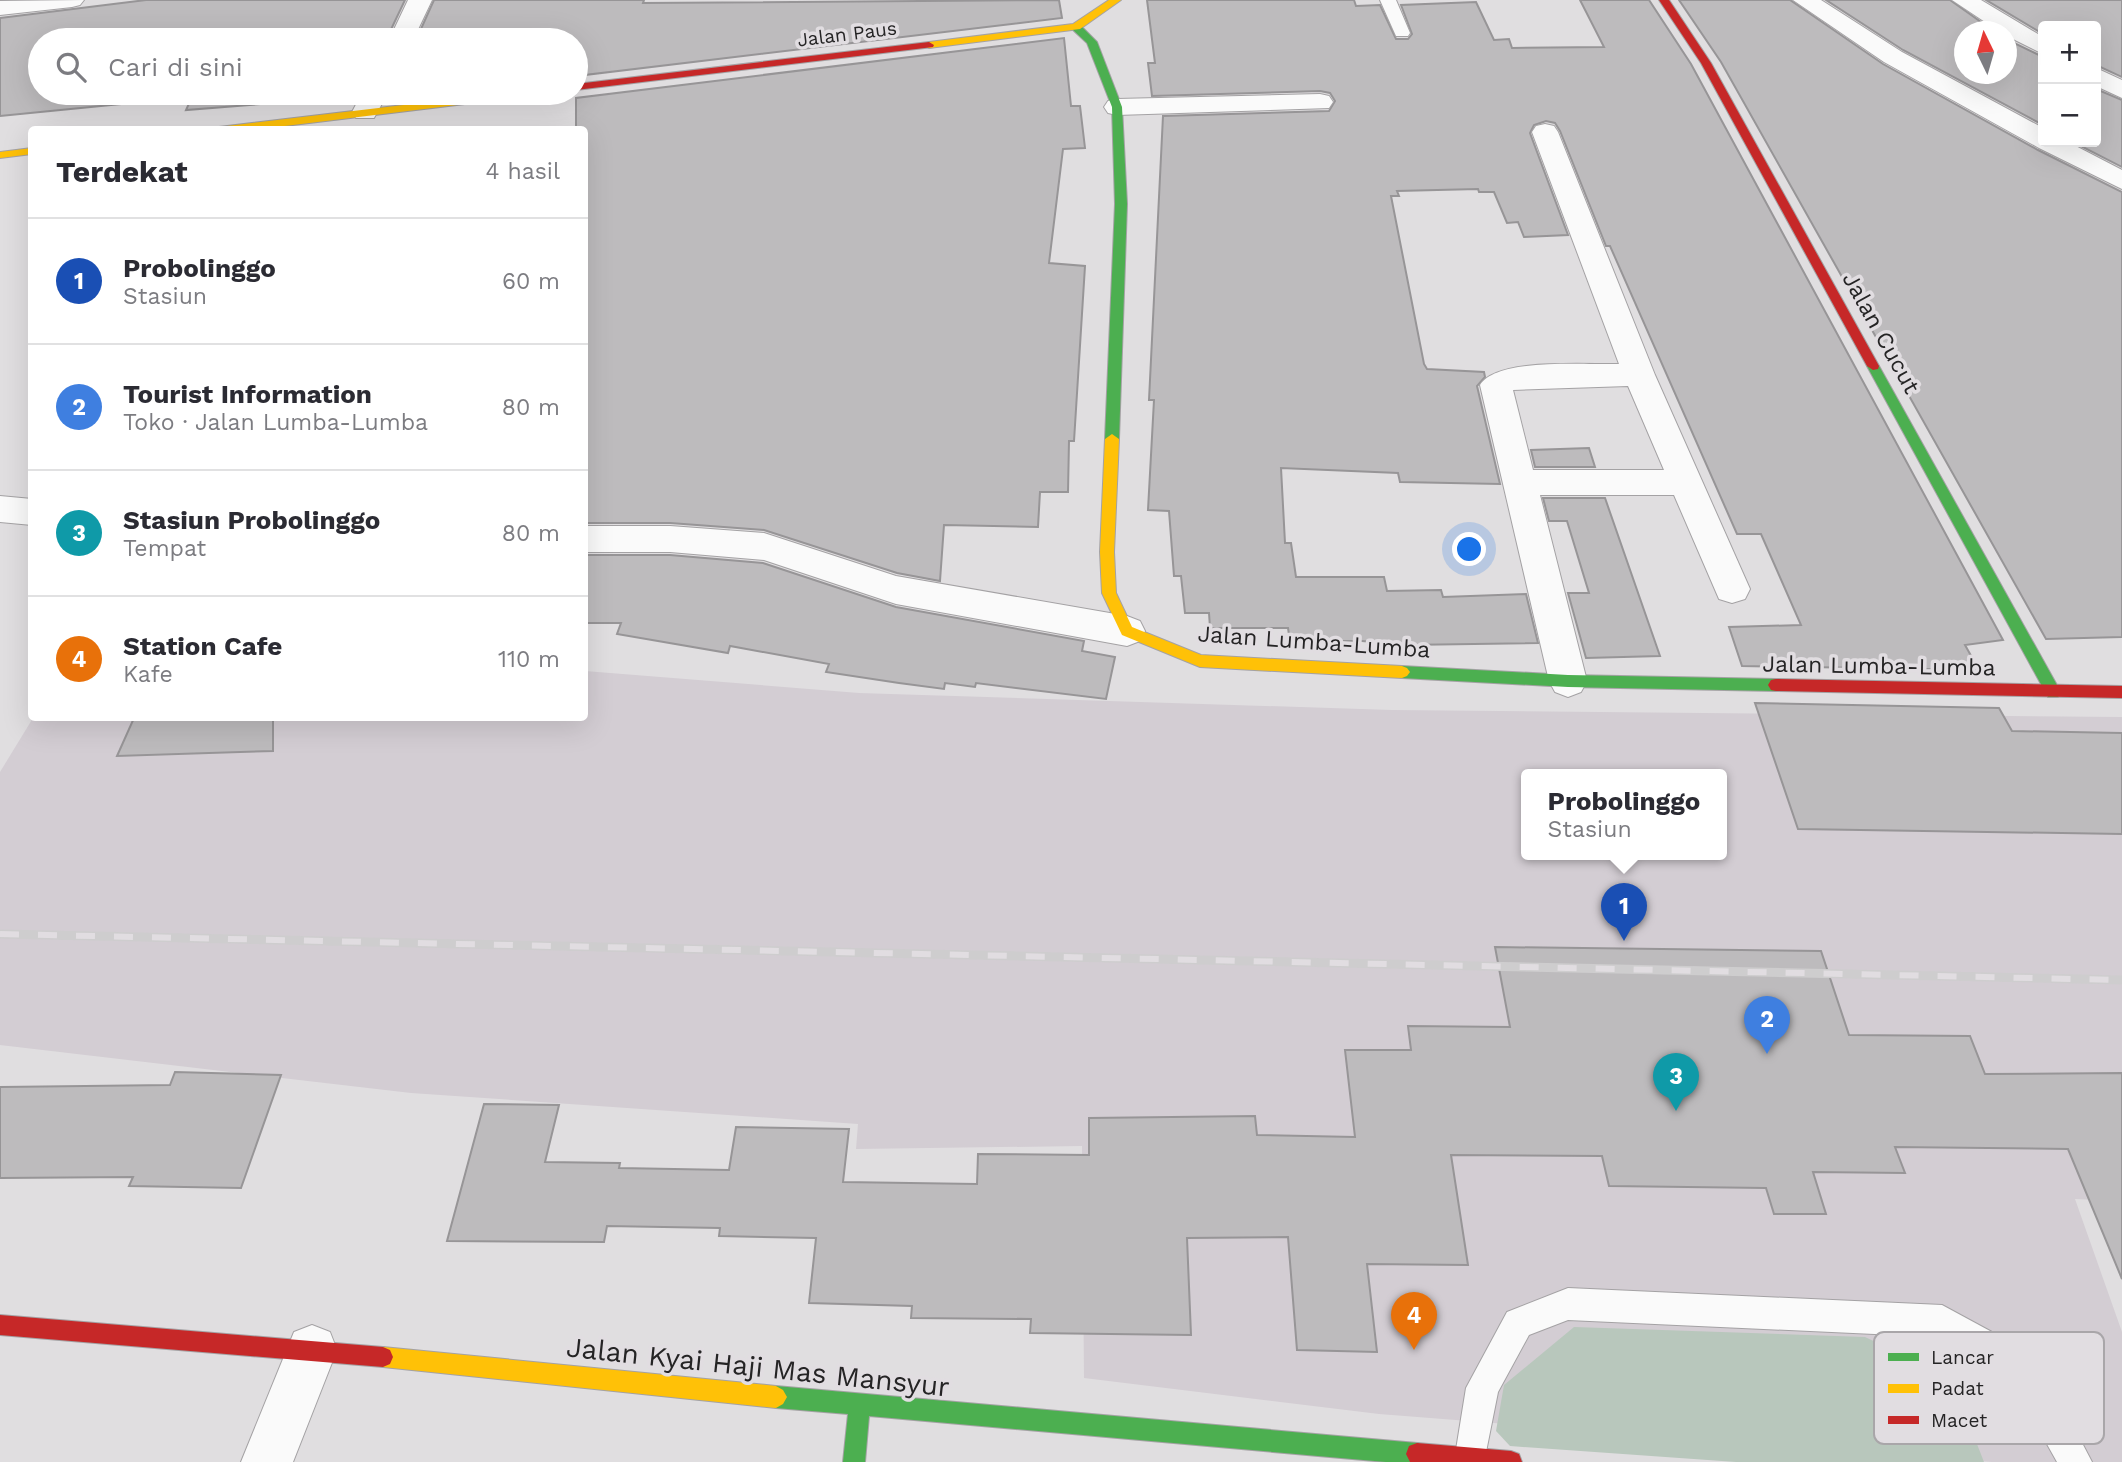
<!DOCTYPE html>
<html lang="id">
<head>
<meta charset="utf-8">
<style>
  :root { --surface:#fff; --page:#f2f2f3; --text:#2b2b33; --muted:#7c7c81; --line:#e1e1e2; --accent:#111827 }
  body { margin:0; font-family:"Work Sans",sans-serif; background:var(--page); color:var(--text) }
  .controls { position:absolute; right:21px; top:21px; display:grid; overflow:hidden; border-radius:7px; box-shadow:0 7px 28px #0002 }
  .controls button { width:63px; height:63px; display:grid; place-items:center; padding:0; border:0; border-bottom:2px solid var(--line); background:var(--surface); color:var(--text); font:35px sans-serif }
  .compass { position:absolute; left:1954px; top:21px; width:63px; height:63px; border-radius:50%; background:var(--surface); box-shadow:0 7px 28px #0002; rotate:355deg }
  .you { position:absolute; left:1470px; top:550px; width:24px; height:24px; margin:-18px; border:5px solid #fff; border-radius:50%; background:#1a73e8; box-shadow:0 0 0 10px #1a73e833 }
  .badge { display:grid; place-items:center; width:46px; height:46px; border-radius:50%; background:var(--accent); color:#fff; font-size:23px; font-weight:700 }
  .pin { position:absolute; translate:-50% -58px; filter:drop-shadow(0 2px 4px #0008) }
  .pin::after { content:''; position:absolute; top:37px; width:24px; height:21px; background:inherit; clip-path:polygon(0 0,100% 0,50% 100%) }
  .popup { position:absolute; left:1521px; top:769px; width:206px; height:91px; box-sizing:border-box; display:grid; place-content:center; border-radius:7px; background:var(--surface); filter:drop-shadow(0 2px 5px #0005); font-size:23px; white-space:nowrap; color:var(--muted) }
  .popup b { font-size:26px; color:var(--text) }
  .popup::after { content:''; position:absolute; left:50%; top:100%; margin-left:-14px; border:14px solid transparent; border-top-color:var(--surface) }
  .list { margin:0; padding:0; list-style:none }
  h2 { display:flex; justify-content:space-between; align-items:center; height:91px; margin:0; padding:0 28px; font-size:30px }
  h2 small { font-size:23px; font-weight:400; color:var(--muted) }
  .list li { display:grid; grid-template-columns:46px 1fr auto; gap:21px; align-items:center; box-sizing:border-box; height:126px; padding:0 28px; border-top:2px solid var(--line) }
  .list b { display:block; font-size:26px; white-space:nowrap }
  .list p { margin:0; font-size:23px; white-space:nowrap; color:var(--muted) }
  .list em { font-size:23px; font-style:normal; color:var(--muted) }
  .icon { flex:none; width:38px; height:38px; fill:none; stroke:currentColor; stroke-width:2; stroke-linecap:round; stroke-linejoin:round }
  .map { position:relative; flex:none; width:2122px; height:1462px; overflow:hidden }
  .search { position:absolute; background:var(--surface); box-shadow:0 7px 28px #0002; left:28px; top:28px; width:560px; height:77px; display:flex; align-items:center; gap:18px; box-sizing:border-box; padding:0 24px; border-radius:38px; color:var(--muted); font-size:26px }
  .panel { position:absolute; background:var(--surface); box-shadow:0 7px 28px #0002; left:28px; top:126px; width:560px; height:595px; border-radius:7px }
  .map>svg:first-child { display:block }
  .built { fill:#d3cdd3; fill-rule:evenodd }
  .green { fill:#b8c7bc }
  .building { fill:#bdbbbd; stroke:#979597; stroke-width:2 }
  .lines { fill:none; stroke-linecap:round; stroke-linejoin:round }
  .lane-casing { stroke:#a4a2a4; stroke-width:2 }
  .street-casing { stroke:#a4a2a4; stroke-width:2 }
  .fast-casing { stroke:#a4a2a4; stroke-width:2 }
  .slow-casing { stroke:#a4a2a4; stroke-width:2 }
  .jam-casing { stroke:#a4a2a4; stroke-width:2 }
  .lane { fill:#fafafa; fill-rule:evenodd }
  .street { fill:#fafafa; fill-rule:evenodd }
  .fast { fill:#4caf50; fill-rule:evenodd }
  .slow { fill:#ffc107; fill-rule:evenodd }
  .jam { fill:#c62828; fill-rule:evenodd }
  .rail-casing { stroke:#cecdce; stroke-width:9 }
  .rail { stroke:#e1dde1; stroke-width:6; stroke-dasharray:19; stroke-linecap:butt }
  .labels { text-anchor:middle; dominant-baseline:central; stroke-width:7; stroke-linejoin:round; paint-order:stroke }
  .far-street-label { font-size:19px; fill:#252425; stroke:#e1dde1 }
  .street-label { font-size:23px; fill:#252425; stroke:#e1dde1 }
  .near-street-label { font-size:28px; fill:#252425; stroke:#e1dde1 }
  .key { fill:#e1dde1; stroke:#a9a6a9; stroke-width:2 }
  .key-label { font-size:19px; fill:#252425 }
</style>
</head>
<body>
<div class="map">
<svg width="2122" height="1462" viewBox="0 0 2122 1462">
  <rect width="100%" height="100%" fill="#e0dee0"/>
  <!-- built -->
  <path class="built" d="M 585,671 L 859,693 L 1392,710 L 2122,717 L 2122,1201 L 2075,1199 L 2122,1332 L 2122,1462 L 1992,1462 L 1379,1414 L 1084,1378 L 1082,1146 L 856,1149 L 858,1124 L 411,1093 L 0,1045 L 0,772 L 33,718 L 584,718 ZM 1526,775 L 1722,775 L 1722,855 L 1526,855 Z"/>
  <!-- green -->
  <path class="green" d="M 1574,1327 L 1865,1337 L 1941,1373 L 1964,1411 L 1984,1462 L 1736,1462 L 1510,1446 L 1496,1431 L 1504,1385 Z"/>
  <!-- building -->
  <path class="building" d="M 146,0 L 405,0 L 386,40 L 40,40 L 40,93 L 313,93 L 311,100 L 186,110 L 192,97 L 0,116 L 0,18 Z
    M 434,0 L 644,0 L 643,3 L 1059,0 L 1062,18 L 576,76 L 576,40 L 416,40 Z
    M 1147,0 L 1354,0 L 1356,6 L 1380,5 L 1396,39 L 1408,39 L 1412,34 L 1401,5 L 1476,2 L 1494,40 L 1509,39 L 1512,48 L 1604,47 L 1580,0 L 1649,0 L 1691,64 L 2003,640 L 1965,645 L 1979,670 L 1742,666 L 1729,627 L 1801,625 L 1761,534 L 1737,534 L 1610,246 L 1606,246 L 1560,131 L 1555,123 L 1546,121 L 1534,125 L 1530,133 L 1568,235 L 1524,237 L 1518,222 L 1507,223 L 1494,192 L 1479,192 L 1478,189 L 1397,191 L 1399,196 L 1391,196 L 1424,364 L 1427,369 L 1484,372 L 1485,377 L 1477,386 L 1500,484 L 1400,482 L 1398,473 L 1281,468 L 1285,543 L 1291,543 L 1296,577 L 1384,577 L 1387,591 L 1441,590 L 1443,597 L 1526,594 L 1538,643 L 1404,645 L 1362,641 L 1290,641 L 1288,628 L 1210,628 L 1209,613 L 1185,613 L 1181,576 L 1174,576 L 1169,511 L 1148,510 L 1154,400 L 1149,400 L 1163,116 L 1329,111 L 1335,101 L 1330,93 L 1320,91 L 1152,96 L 1148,63 L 1155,63 Z
    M 1679,0 L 1790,0 L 1883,64 L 2038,150 L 2122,192 L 2122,637 L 2046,639 L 1721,62 Z
    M 1826,0 L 1950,0 L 1995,32 L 1964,32 L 1964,74 L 2006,74 L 2006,39 L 2043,57 L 2043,125 L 1903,50 Z
    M 1986,0 L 2122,0 L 2122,77 L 2096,65 L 2096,26 L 2043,26 L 2043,34 Z
    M 1064,38 L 1071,106 L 1080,106 L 1085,148 L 1063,149 L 1049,263 L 1085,266 L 1074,441 L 1069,441 L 1068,492 L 1040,492 L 1038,527 L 944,525 L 940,581 L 897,573 L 764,530 L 670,523 L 584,523 L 584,130 L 576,130 L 576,98 Z
    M 2096,89 L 2122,100 L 2122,167 L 2073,142 L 2096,142 Z
    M 1589,448 L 1595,467 L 1535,467 L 1531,450 Z
    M 1543,498 L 1605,498 L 1660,656 L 1586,658 L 1568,593 L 1589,593 L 1567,521 L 1549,521 Z
    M 584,555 L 670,555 L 763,563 L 896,607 L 1084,641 L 1082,651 L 1115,657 L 1106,699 L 976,683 L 975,687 L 945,683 L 944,689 L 899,683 L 826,672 L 829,664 L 730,646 L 728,653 L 617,634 L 621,623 L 584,623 Z
    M 1755,703 L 1999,708 L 2012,731 L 2122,733 L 2122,834 L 1798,829 Z
    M 134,718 L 273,718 L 273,751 L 117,756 Z
    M 1495,947 L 1821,951 L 1849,1035 L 1970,1036 L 1985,1074 L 2122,1073 L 2122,1279 L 2068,1149 L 1895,1147 L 1905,1173 L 1813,1172 L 1826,1214 L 1774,1214 L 1766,1188 L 1609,1186 L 1602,1156 L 1451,1155 L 1468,1265 L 1367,1264 L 1377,1352 L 1297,1350 L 1288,1237 L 1187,1238 L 1191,1335 L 1030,1333 L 1031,1319 L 911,1318 L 912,1306 L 809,1303 L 816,1238 L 719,1236 L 720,1228 L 607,1226 L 604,1242 L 447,1241 L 484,1104 L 559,1105 L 545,1162 L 620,1163 L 619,1168 L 729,1170 L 736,1127 L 849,1129 L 843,1182 L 977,1184 L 978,1154 L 1089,1155 L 1089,1118 L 1255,1116 L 1257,1135 L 1355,1137 L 1345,1050 L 1411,1050 L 1408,1026 L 1510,1027 Z
    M 175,1072 L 281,1075 L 241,1188 L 129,1186 L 133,1177 L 0,1178 L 0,1087 L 170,1085 Z"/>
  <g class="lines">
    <defs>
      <path id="lane" d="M 1380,0 L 1396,0 L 1410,33 L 1408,36 L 1396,36 Z
        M 1568,1288 L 1942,1305 L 2014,1344 L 2058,1397 L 2092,1462 L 2057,1462 L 2034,1421 L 1992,1366 L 1939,1337 L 1568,1320 L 1529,1335 L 1498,1392 L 1484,1462 L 1454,1462 L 1466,1388 L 1507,1312 Z"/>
      <path id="street" d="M 84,0 L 80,5 L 72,7 L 0,15 L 0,1 Z
        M 408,0 L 432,0 L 413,40 L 389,40 Z
        M 1793,0 L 1821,0 L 1902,52 L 2043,128 L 2043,142 L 2068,142 L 2122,170 L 2122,189 L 2039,148 L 1884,62 Z
        M 1952,0 L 1981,0 L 2043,37 L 2043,54 L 2007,36 L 2007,32 L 2000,32 Z
        M 2096,68 L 2122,80 L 2122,98 L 2096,86 Z
        M 362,93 L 388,93 L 374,118 L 356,118 L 352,112 Z
        M 1320,94 L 1329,96 L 1333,102 L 1329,108 L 1117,115 L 1108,113 L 1104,107 L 1108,101 L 1117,99 Z
        M 1545,124 L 1554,126 L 1558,132 L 1655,375 L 1750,589 L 1745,599 L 1732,603 L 1719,599 L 1674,495 L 1540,495 L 1587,681 L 1581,692 L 1568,697 L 1555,692 L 1549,681 L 1480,385 C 1497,357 1588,365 1619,364 L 1532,132 L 1536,126 ZM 1628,386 L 1664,470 L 1533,470 L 1513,390 Z
        M 0,496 L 32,499 L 32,525 L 0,522 Z
        M 584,526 L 670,526 L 764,533 L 896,576 L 1127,616 L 1140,621 L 1145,631 L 1140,641 L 1127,646 L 896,604 L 764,560 L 670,552 L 584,552 Z
        M 312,1325 L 330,1332 L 337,1350 L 293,1462 L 241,1462 L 294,1332 Z"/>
      <path id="fast" d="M 1072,25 L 1080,25 L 1097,42 L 1122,107 L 1127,204 L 1119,439 L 1112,444 L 1105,439 L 1115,204 L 1112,107 L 1087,43 L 1072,29 Z
        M 1873,362 L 1879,366 L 2058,687 L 2061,692 L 2058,697 L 2048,697 L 1867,366 Z
        M 1402,666 L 1568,675 L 1776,679 L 1781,680 L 1784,685 L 1781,690 L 1776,691 L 1568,687 L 1402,678 L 1397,676 L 1394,672 L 1397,668 Z
        M 776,1386 L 1417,1443 L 1425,1446 L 1428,1454 L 1424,1462 L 1386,1462 L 869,1416 L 865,1462 L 843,1462 L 848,1414 L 776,1408 L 769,1404 L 765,1397 L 769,1390 Z"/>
      <path id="slow" d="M 1109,0 L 1121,0 L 1080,29 L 929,48 L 924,45 L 929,42 L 1073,24 Z
        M 505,93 L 535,93 L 530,96 L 251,130 L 214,130 L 219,127 Z
        M 32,148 L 32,154 L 0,158 L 0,152 Z
        M 1112,434 L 1119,439 L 1114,552 L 1116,593 L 1132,627 L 1201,655 L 1402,666 L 1407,668 L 1410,672 L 1407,676 L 1402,678 L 1200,667 L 1122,635 L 1102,593 L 1100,552 L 1105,439 Z
        M 383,1347 L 776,1386 L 783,1390 L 787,1397 L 783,1404 L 776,1408 L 383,1367 L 376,1364 L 373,1357 L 376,1350 Z"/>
      <path id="jam" d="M 1659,0 L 1669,0 L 1711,63 L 1879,366 L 1878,369 L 1873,370 L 1867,366 L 1701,63 Z
        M 929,42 L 934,45 L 933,47 L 576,90 L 576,84 Z
        M 1776,679 L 2122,686 L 2122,698 L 1776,691 L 1771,690 L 1768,685 L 1771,680 Z
        M 0,1315 L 383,1347 L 390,1350 L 393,1357 L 390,1364 L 383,1367 L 0,1335 Z
        M 1417,1443 L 1511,1451 L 1519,1454 L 1522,1462 L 1410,1462 L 1406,1454 L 1409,1446 Z"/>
    </defs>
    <!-- lane casing -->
    <use href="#lane" class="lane-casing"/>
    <!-- street casing -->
    <use href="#street" class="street-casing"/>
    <!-- fast casing -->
    <use href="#fast" class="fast-casing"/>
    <!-- slow casing -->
    <use href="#slow" class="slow-casing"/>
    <!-- jam casing -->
    <use href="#jam" class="jam-casing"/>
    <!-- lane -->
    <use href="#lane" class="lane"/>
    <!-- street -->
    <use href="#street" class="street"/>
    <!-- fast -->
    <use href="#fast" class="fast"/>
    <!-- slow -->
    <use href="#slow" class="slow"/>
    <!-- jam -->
    <use href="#jam" class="jam"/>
    <defs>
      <path id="rail" d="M 0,934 L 2122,980"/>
    </defs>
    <!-- rail casing -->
    <use href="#rail" class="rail-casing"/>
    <!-- rail -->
    <use href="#rail" class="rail"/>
  </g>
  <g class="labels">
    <!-- far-street labels -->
    <g class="far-street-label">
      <text transform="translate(847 34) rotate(-7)">Jalan Paus</text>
    </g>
    <!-- street labels -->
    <g class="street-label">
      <text transform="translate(1881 333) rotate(61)">Jalan Cucut</text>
      <text transform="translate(1314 642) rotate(4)">Jalan Lumba-Lumba</text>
      <text transform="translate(1879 666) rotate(1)">Jalan Lumba-Lumba</text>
    </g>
    <!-- near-street labels -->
    <g class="near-street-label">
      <text transform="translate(758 1367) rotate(6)">Jalan Kyai Haji Mas Mansyur</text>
    </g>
  </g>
  <!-- legend -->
  <rect x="1874" y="1332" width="230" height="112" rx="10" class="key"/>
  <rect x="1888" y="1353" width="31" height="8" fill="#4caf50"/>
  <rect x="1888" y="1384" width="31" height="9" fill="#ffc107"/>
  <rect x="1888" y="1416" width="31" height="8" fill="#c62828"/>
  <g class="key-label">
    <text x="1931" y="1364">Lancar</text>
    <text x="1931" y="1395">Padat</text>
    <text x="1931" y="1427">Macet</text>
  </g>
</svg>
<div class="controls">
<button>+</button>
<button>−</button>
</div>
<svg class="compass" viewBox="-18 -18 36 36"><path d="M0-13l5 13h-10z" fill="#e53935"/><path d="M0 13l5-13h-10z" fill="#7c7c81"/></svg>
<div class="you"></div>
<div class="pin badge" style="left:1624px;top:941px;background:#1a4fb4">1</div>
<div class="popup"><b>Probolinggo</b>Stasiun</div>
<div class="pin badge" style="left:1767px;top:1054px;background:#3f7fe0">2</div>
<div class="pin badge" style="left:1676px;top:1111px;background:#0f9aa8">3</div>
<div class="pin badge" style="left:1414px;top:1350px;background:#e8710a">4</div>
<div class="search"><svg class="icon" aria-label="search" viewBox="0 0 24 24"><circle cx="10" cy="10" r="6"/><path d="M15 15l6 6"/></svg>Cari di sini</div>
<section class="panel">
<h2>Terdekat<small>4 hasil</small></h2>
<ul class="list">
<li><span class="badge" style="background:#1a4fb4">1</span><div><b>Probolinggo</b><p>Stasiun</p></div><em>60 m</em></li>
<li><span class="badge" style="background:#3f7fe0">2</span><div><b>Tourist Information</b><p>Toko · Jalan Lumba-Lumba</p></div><em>80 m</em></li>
<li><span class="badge" style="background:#0f9aa8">3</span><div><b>Stasiun Probolinggo</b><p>Tempat</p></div><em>80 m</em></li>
<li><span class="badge" style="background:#e8710a">4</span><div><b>Station Cafe</b><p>Kafe</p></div><em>110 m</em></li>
</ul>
</section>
</div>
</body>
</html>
